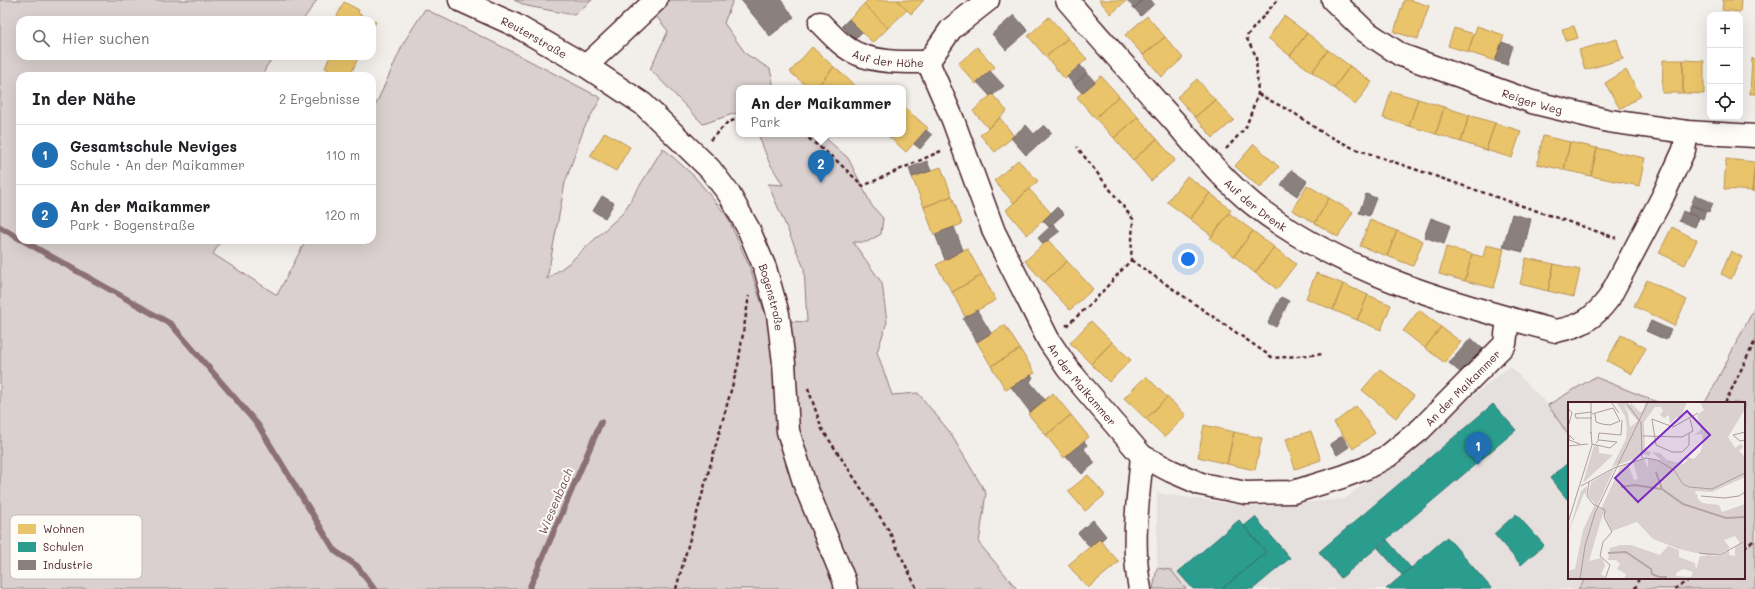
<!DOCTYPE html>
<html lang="de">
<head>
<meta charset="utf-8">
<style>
  :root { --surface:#fff; --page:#f6f6f6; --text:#202124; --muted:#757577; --line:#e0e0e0; --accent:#1f6fb2 }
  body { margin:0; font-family:Mali,sans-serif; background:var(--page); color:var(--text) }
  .controls { position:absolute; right:12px; top:12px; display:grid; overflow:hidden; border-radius:8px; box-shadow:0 4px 16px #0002 }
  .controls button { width:36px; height:36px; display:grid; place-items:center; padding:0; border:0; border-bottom:1px solid var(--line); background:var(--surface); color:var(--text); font:20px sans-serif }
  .you { position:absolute; left:1188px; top:259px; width:14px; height:14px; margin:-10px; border:3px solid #fff; border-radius:50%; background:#1a73e8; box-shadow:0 0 0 6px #1a73e833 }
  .badge { display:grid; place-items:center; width:26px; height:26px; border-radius:50%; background:var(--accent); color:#fff; font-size:13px; font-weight:700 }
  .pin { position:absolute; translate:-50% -33px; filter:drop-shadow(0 1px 2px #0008) }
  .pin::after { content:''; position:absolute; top:21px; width:14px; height:12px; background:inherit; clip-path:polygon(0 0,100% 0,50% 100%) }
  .popup { position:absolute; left:736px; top:85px; width:170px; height:52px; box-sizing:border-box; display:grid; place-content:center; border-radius:8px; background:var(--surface); filter:drop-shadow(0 1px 3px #0005); font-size:13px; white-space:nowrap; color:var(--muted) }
  .popup b { font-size:15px; color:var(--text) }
  .popup::after { content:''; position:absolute; left:50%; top:100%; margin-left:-8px; border:8px solid transparent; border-top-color:var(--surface) }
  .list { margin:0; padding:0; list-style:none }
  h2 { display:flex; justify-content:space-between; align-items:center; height:52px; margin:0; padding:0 16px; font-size:17px }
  h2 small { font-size:13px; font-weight:400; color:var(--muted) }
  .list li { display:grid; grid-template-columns:26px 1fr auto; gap:12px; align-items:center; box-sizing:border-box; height:60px; padding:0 16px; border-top:1px solid var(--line) }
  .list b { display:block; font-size:15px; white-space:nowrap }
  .list p { margin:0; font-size:13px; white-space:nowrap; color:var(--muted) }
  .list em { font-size:13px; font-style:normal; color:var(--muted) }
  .icon { flex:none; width:22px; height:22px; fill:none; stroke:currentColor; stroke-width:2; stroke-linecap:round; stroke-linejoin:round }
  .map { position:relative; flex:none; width:1755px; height:589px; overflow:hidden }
  .search { position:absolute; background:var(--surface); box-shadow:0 4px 16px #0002; left:16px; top:16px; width:360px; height:44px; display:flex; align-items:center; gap:10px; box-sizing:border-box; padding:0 14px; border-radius:12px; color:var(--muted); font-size:15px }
  .panel { position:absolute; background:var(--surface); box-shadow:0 4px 16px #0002; left:16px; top:72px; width:360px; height:172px; border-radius:12px }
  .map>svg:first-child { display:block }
  .built { fill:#e5dfdd }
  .green { fill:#d9d0cf; stroke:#92787d }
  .homes { fill:#e9c46a; stroke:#b99257 }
  .schools { fill:#2a9d8f; stroke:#347771 }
  .industry { fill:#8a817c; stroke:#776464 }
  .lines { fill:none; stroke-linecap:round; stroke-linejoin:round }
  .stream { stroke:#8b6f75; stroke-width:6 }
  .minor-casing { stroke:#4a1f2b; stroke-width:25 }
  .secondary-casing { stroke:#4a1f2b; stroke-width:25 }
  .path { stroke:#4a1f2b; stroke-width:2.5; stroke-dasharray:4 3; stroke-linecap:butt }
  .minor { stroke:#fdfcf7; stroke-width:22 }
  .secondary { stroke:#fdfcf7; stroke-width:22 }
  .labels { text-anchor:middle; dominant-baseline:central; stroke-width:4; stroke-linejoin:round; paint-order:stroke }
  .street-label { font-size:11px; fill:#4a1f2b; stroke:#fdfcf7 }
  .water-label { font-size:12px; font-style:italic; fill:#704e56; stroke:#fdfcf7 }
  .inset-river { fill:none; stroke:#b7a5a6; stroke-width:2 }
  .inset-road { fill:none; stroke:#af9c9e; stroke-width:1 }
  .view { fill:#7b2cbf; fill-opacity:0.15; stroke:#7b2cbf; stroke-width:2 }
  .inset-edge { fill:none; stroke:#4a1f2b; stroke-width:2 }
  .key { fill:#fdfcf7; stroke:#c7baba; stroke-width:1 }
  .key-label { font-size:11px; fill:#4a1f2b }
</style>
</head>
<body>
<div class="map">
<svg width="1755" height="589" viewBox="0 0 1755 589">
  <rect width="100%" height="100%" fill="#f2efeb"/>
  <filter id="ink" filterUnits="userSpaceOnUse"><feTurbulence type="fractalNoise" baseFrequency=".025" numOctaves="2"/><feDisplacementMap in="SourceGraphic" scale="8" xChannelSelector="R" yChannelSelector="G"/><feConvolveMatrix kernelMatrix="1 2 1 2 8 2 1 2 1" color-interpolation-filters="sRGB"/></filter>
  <g filter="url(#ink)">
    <!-- built -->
    <path class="built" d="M 1510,366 L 1548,405 L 1569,436 L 1569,578 L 1586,578 L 1578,589 L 1186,589 L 1171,570 L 1157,568 L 1157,493 L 1252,507 L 1345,499 Z"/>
    <!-- green -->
    <path class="green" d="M 0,0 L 317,0 L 303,20 L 20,20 L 20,56 L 274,56 L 266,67 L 263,76 L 20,76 L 20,240 L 221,240 L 213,254 L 277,295 L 306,240 L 372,240 L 372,113 L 404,42 L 425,9 L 505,48 L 601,98 L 584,128 L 565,183 L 547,279 L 569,263 L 623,213 L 663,148 L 695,177 L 727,216 L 750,268 L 767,320 L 807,322 L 804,268 L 768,184 L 783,185 L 769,162 L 758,134 L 821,134 L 848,158 L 872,206 L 883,218 L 881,234 L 867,242 L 853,242 L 882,283 L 887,322 L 877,352 L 892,395 L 918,393 L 949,431 L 986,493 L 979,543 L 1017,589 L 0,589 Z
      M 514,0 L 592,0 L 574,15 L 527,6 Z
      M 643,0 L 733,0 L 724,23 L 746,54 L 770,69 L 774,88 L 739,88 L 739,112 L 703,124 L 650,69 L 668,31 Z
      M 1755,307 L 1755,589 L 1578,589 L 1586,578 L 1744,578 L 1744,403 L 1705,403 Z
      M 1595,377 L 1660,403 L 1569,403 L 1569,436 L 1548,405 Z
      M 1157,568 L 1171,570 L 1186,589 L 1153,589 Z"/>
    <!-- homes -->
    <path class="homes" d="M 868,0 L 897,0 L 907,10 L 888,28 L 864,4 Z
      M 897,0 L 924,0 L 911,14 Z
      M 1099,0 L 1127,0 L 1111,14 Z
      M 1404,0 L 1411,0 L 1429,6 L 1418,39 L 1394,32 Z
      M 1723,0 L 1741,0 L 1740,12 L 1722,10 Z
      M 344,2 L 359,10 L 358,13 L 372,20 L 335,20 Z
      M 864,4 L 888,28 L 873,43 L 849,19 Z
      M 1147,16 L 1165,37 L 1143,55 L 1125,35 Z
      M 1284,16 L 1307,33 L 1290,56 L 1268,38 Z
      M 1049,17 L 1068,38 L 1046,57 L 1028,36 Z
      M 372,20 L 376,22 L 372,30 Z
      M 1477,26 L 1504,35 L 1495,61 L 1468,52 Z
      M 1574,26 L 1578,38 L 1566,41 L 1562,29 Z
      M 1454,28 L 1474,34 L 1468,52 L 1448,46 Z
      M 1307,33 L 1328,50 L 1312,72 L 1290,56 Z
      M 1165,37 L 1183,58 L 1162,77 L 1143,55 Z
      M 1068,38 L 1087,59 L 1065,79 L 1046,57 Z
      M 1617,39 L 1623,59 L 1585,70 L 1579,50 Z
      M 812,47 L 834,67 L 816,88 L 809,88 L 790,72 Z
      M 977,47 L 995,67 L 976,84 L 958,64 Z
      M 1328,50 L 1350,66 L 1334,88 L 1312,72 Z
      M 330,56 L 359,56 L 350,76 L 342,76 L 325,68 Z
      M 1752,58 L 1755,59 L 1755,94 L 1750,94 Z
      M 1663,60 L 1683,60 L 1683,93 L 1662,93 Z
      M 1683,60 L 1704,61 L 1704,94 L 1683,93 Z
      M 1350,66 L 1372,82 L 1355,105 L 1334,88 Z
      M 834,67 L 857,87 L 856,88 L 816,88 Z
      M 1626,70 L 1641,96 L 1620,109 L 1605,83 Z
      M 1101,76 L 1119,96 L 1095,118 L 1077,97 Z
      M 1197,79 L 1215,100 L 1195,117 L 1177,97 Z
      M 1391,91 L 1418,99 L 1409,126 L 1383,118 Z
      M 992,94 L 1007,111 L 988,128 L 973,111 Z
      M 1119,96 L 1138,117 L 1114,138 L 1095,118 Z
      M 1418,99 L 1444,107 L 1436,134 L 1409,126 Z
      M 1215,100 L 1234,120 L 1213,138 L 1195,117 Z
      M 904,107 L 928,128 L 906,152 L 886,134 L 903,134 L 903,109 Z
      M 1444,107 L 1469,115 L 1461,142 L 1436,134 Z
      M 1469,115 L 1495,123 L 1486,150 L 1461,142 Z
      M 1138,117 L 1157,139 L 1133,160 L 1114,138 Z
      M 1000,118 L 1014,136 L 995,152 L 980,135 Z
      M 1495,123 L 1521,131 L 1512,158 L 1486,150 Z
      M 605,132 L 630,147 L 616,171 L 590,156 Z
      M 1543,136 L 1570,142 L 1564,170 L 1537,164 Z
      M 1157,139 L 1175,160 L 1151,181 L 1133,160 Z
      M 1570,142 L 1597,148 L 1591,176 L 1564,170 Z
      M 1254,144 L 1279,167 L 1260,188 L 1235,166 Z
      M 1597,148 L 1645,158 L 1639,186 L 1591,176 Z
      M 1726,159 L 1755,162 L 1752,191 L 1724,189 Z
      M 1018,160 L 1038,181 L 1014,203 L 994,181 Z
      M 1755,162 L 1755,192 L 1752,191 Z
      M 941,167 L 952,196 L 924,207 L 912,177 Z
      M 1187,176 L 1210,193 L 1190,219 L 1167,202 Z
      M 1307,185 L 1329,198 L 1315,223 L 1292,210 Z
      M 1029,189 L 1051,213 L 1027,235 L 1006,210 Z
      M 1210,193 L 1231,210 L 1212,236 L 1190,219 Z
      M 952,196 L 962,224 L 934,235 L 924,207 Z
      M 1329,198 L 1353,212 L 1338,237 L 1315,223 Z
      M 1229,213 L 1253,231 L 1234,256 L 1210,238 Z
      M 1370,220 L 1397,231 L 1387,256 L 1360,246 Z
      M 1672,227 L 1697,240 L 1685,265 L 1659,253 Z
      M 1253,231 L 1274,247 L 1255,273 L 1234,256 Z
      M 1397,231 L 1423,241 L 1413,266 L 1387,256 Z
      M 1048,240 L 1067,261 L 1044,282 L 1025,261 Z
      M 1486,245 L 1504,249 L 1494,288 L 1465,281 L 1472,254 L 1483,257 Z
      M 1274,247 L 1296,264 L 1277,289 L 1255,273 Z
      M 1446,247 L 1472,254 L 1465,281 L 1439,274 Z
      M 967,248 L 982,275 L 952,292 L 936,265 Z
      M 1731,251 L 1742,257 L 1731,279 L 1721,274 Z
      M 1526,258 L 1554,264 L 1548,291 L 1520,284 Z
      M 1067,261 L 1093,289 L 1070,310 L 1044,282 Z
      M 1554,264 L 1580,270 L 1574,297 L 1548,291 Z
      M 1316,273 L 1343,284 L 1333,310 L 1306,298 Z
      M 982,275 L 996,300 L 965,317 L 952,292 Z
      M 1647,280 L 1687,300 L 1674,326 L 1634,306 Z
      M 1343,284 L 1368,295 L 1357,320 L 1333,310 Z
      M 1368,295 L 1391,305 L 1381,330 L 1357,320 Z
      M 1419,310 L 1441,327 L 1425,348 L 1403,331 Z
      M 1091,321 L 1112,342 L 1091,364 L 1070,343 Z
      M 1005,325 L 1020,349 L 991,366 L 977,342 Z
      M 1441,327 L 1461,342 L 1445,363 L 1425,348 Z
      M 1621,335 L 1646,348 L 1632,374 L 1607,361 Z
      M 1112,342 L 1131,360 L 1109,382 L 1091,364 Z
      M 1020,349 L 1035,373 L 1006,390 L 991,366 Z
      M 1380,369 L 1414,396 L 1396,418 L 1362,390 Z
      M 1146,376 L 1167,397 L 1146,419 L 1124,398 Z
      M 1053,393 L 1071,415 L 1046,435 L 1028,414 Z
      M 1167,397 L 1186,415 L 1165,437 L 1146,419 Z
      M 1356,406 L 1375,433 L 1353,449 L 1334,423 Z
      M 1071,415 L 1089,437 L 1064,458 L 1046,435 Z
      M 1204,425 L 1234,432 L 1227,464 L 1198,457 Z
      M 1311,431 L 1321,460 L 1295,469 L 1286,439 Z
      M 1234,432 L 1262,438 L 1255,470 L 1227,464 Z
      M 1088,475 L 1105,495 L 1085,511 L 1068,491 Z
      M 1099,539 L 1119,562 L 1088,588 L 1068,565 Z"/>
    <!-- schools -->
    <path class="schools" d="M 1493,404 L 1516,430 L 1341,578 L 1319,552 Z
      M 1569,462 L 1569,497 L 1567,499 L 1550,478 Z
      M 1516,514 L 1544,545 L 1521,565 L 1494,534 Z
      M 1255,517 L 1290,558 L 1253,589 L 1222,589 L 1266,552 L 1244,526 Z
      M 1239,520 L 1266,552 L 1222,589 L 1193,589 L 1178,572 Z
      M 1447,537 L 1492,589 L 1386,589 L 1411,568 Z
      M 1387,540 L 1411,568 L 1402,575 L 1378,548 Z"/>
    <!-- industry -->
    <path class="industry" d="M 741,0 L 781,0 L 794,17 L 770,36 Z
      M 1127,0 L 1143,0 L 1134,8 Z
      M 1143,0 L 1151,0 L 1154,4 L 1141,16 L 1134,8 Z
      M 1014,15 L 1028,31 L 1006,50 L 992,34 Z
      M 849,19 L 862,32 L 855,39 L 842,26 Z
      M 1502,42 L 1513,46 L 1507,65 L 1495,61 Z
      M 1080,65 L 1087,73 L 1074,85 L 1067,77 Z
      M 990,71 L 1004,86 L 993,95 L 992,94 L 990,96 L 977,82 Z
      M 1087,73 L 1095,82 L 1082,93 L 1074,85 Z
      M 1026,125 L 1034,134 L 1044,125 L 1052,133 L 1026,155 L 1011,138 Z
      M 926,130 L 932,135 L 920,149 L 914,144 Z
      M 927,161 L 931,171 L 912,177 L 909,168 Z
      M 1291,170 L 1307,181 L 1297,196 L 1281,185 Z
      M 1366,194 L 1376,198 L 1369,216 L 1359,213 Z
      M 1695,195 L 1713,203 L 1709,212 L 1691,205 Z
      M 602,196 L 614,203 L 605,218 L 593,211 Z
      M 1691,205 L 1706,211 L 1703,219 L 1688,213 Z
      M 1057,207 L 1064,214 L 1049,227 L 1043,221 Z
      M 1683,211 L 1699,218 L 1695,227 L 1679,221 Z
      M 1512,214 L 1531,219 L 1523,252 L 1503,247 Z
      M 1431,218 L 1450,225 L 1444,244 L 1424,237 Z
      M 1053,224 L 1060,231 L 1043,244 L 1038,238 Z
      M 954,227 L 963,250 L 945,260 L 935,234 Z
      M 1281,297 L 1289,301 L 1276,327 L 1268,323 Z
      M 977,310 L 991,333 L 977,342 L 963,319 Z
      M 1651,321 L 1671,330 L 1666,340 L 1646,331 Z
      M 1471,338 L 1483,349 L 1461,373 L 1449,363 Z
      M 1031,375 L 1033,377 L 1030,382 L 1045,400 L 1030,412 L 1011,387 Z
      M 1342,436 L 1349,447 L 1337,455 L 1330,444 Z
      M 1084,441 L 1087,445 L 1084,449 L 1095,463 L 1082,474 L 1066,456 Z
      M 1093,520 L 1106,536 L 1101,541 L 1099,539 L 1090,547 L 1078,533 Z"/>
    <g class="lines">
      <!-- stream -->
      <path class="stream" d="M 0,227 L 20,239
        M 22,240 L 171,324 L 258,425 L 335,551 L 357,566 L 374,589
        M 529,589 L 601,422"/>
      <defs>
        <g id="minor">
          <path id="s1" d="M 1067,0 C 1102,41 1138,81 1174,121 C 1199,150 1224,181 1254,205 C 1339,272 1453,304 1556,331 C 1582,326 1593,319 1609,298 L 1663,196 L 1684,150 L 1687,132"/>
          <path id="s2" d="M 1333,0 L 1365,31 L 1401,55 L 1532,102 L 1609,121 L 1687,132 L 1755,136"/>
          <path id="s3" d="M 820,23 C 831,34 843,48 858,54 C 878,63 906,62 928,62"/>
          <path id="s4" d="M 928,62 L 953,120 L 994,232 L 1049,341 L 1068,369 L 1142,456 L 1171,471 L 1201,484 L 1246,493 L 1293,492 L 1342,477 L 1366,468 L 1388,456 L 1421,429 L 1505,344 L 1508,318"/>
          <path d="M 928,62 L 951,29 L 988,0"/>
          <path d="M 1140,589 C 1131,546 1138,500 1142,456"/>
        </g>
        <g id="secondary">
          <path id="s5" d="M 460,0 L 515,25 L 586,66 L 643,104 L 710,169 L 729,194 L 748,228 L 765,268 L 778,314 L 784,363 L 788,431 L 805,485 L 844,580 L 846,589"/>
          <path d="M 586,66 L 656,0"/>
        </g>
      </defs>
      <!-- minor casing -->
      <use href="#minor" class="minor-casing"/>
      <!-- secondary casing -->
      <use href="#secondary" class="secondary-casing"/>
      <!-- path -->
      <path class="path" d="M 1258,94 L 1294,113 L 1323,133 L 1353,148 L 1616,238
        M 803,134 L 836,160 L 863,186 L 941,151
        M 710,140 L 727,123 L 739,118
        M 1226,149 L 1246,127 L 1258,94 L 1256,56 L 1246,37 L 1277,0
        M 1131,260 L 1273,358 L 1323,354
        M 1066,326 L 1092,303 L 1131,260 L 1133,219 L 1077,147
        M 808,388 L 822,429 L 888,529 L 917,589
        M 1725,403 L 1755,341
        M 1744,547 L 1755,540
        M 676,589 L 738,365 L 749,296
        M 1635,589 L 1639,578
        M 1674,589 L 1693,578"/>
      <!-- minor -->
      <use href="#minor" class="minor"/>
      <!-- secondary -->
      <use href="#secondary" class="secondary"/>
    </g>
  </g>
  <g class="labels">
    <!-- street labels -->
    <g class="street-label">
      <text stroke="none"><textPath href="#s5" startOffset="83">Reuterstraße</textPath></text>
      <text stroke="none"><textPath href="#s3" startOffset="80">Auf der Höhe</textPath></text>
      <text stroke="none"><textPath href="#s2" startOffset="227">Reiger Weg</textPath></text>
      <text stroke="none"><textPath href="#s1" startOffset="279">Auf der Drenk</textPath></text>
      <text stroke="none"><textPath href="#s5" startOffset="448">Bogenstraße</textPath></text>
      <text stroke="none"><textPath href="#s4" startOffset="359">An der Maikammer</textPath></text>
      <text stroke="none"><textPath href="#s4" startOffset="814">An der Maikammer</textPath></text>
    </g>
    <!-- water labels -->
    <g class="water-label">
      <text transform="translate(555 501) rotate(-67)">Wiesenbach</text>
    </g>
  </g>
  <!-- overview -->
  <g transform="translate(1568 402)">
    <rect width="177" height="177" fill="#f2efeb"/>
    <path d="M 48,0 L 56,0 L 61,4 L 63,1 L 72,10 L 74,10 L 78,0 L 119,0 L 112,17 L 109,15 L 102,22 L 101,13 L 96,16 L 92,13 L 95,9 L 93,5 L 87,5 L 76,20 L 77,48 L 83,50 L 81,54 L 72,51 L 69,56 L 44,65 L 58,37 L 59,26 L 57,14 ZM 56,3 L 70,19 L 62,25 L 60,11 ZM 132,0 L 177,0 L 177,7 L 160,35 L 167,46 L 173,42 L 175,45 L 171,49 L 177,55 L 177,75 L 144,90 L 128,89 L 127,92 L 130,93 L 129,96 L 134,101 L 151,103 L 154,110 L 177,102 L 177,138 L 172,141 L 167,134 L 156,138 L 162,146 L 152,152 L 141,154 L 111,147 L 85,137 L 69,120 L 44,129 L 35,111 L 21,159 L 33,156 L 35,158 L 37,164 L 33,172 L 37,175 L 36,177 L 0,177 L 0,169 L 7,167 L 15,128 L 27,102 L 20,94 L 23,80 L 46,67 L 29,104 L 33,107 L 52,66 L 60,62 L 66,78 L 70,77 L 65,60 L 76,57 L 80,66 L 80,57 L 93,58 L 84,50 L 92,51 L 99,58 L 115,62 L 119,59 L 117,54 L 125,57 L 128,55 L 133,49 L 135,40 L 134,32 L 126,33 L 133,28 L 129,13 L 136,8 ZM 26,43 L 31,44 L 31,51 L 45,53 L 15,81 ZM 19,84 L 18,92 L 16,91 L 0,132 L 13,89 ZM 177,140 L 177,177 L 56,177 L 58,172 L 49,167 L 52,162 L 48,158 L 40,158 L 42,146 L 52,143 L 63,143 L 92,153 L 100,144 L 111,148 L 111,155 L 127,161 L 128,168 L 132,154 L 152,154 L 161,148 L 161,153 L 167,154 L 167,145 ZM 116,167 L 125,170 L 123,175 L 108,174 L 109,170 Z" fill="#d9d0cf" fill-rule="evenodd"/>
    <path class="inset-river" d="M 88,70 L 94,87 L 115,102 L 158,116 L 177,115M 53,85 L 67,83 L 93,87M 40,151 L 58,150 L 83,167 L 84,172 L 91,175 L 99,175"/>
    <path class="inset-road" d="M 43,0 L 51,11M 58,0 L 73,21 L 74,56M 0,6 L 4,11 L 0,25M 24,10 L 7,12 L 8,16 L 24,16M 24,12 L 45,6 L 52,19 L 42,23 L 34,22 L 28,20 L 27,12M 23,32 L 23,0M 165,33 L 172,39 L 177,38M 165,33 L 177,30M 75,34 L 114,35 L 125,29 L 122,17M 6,38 L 1,33 L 1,38 L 12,42M 30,38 L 31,31 L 53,33 L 54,18M 24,42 L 42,46 L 49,40 L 31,38 L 28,41M 88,43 L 84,17 L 105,25 L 130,11M 88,43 L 104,50 L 114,50 L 121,43 L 121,31M 0,44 L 20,42M 21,80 L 19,94 L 25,102 L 37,108 L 36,115 L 44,130 L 35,140 L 32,154 L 42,163 L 37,177M 13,84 L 46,66 L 78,56 L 89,58 L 106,68 L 115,82 L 121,85 L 144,87 L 177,71M 133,94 L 156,96 L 171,94 L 177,90M 0,121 L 24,43 L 23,30M 131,151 L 152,153 L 177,139M 12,177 L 17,144 L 27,111 L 80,0"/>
    <path class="view" d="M 119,9 L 142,33 L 70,100 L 47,76 Z"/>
    <rect width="177" height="177" class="inset-edge"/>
  </g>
  <!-- legend -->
  <rect x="10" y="515" width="132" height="64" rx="6" class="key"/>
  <rect x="18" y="524" width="18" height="10" fill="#e9c46a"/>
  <rect x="18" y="542" width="18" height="10" fill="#2a9d8f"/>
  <rect x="18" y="560" width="18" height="10" fill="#8a817c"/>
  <g class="key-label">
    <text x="43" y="533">Wohnen</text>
    <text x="43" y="551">Schulen</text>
    <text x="43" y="569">Industrie</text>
  </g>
</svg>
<div class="controls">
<button>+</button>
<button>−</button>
<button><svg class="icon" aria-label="locate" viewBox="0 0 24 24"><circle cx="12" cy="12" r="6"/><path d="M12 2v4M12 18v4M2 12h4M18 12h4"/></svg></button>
</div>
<div class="you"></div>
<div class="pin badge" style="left:1478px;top:465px">1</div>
<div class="pin badge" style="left:821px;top:183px">2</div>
<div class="popup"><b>An der Maikammer</b>Park</div>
<div class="search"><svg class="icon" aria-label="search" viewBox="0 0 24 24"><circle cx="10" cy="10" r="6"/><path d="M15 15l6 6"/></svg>Hier suchen</div>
<section class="panel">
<h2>In der Nähe<small>2 Ergebnisse</small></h2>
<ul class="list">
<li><span class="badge">1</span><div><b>Gesamtschule Neviges</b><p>Schule · An der Maikammer</p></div><em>110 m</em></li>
<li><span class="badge">2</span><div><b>An der Maikammer</b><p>Park · Bogenstraße</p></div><em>120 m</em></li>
</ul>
</section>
</div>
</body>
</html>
